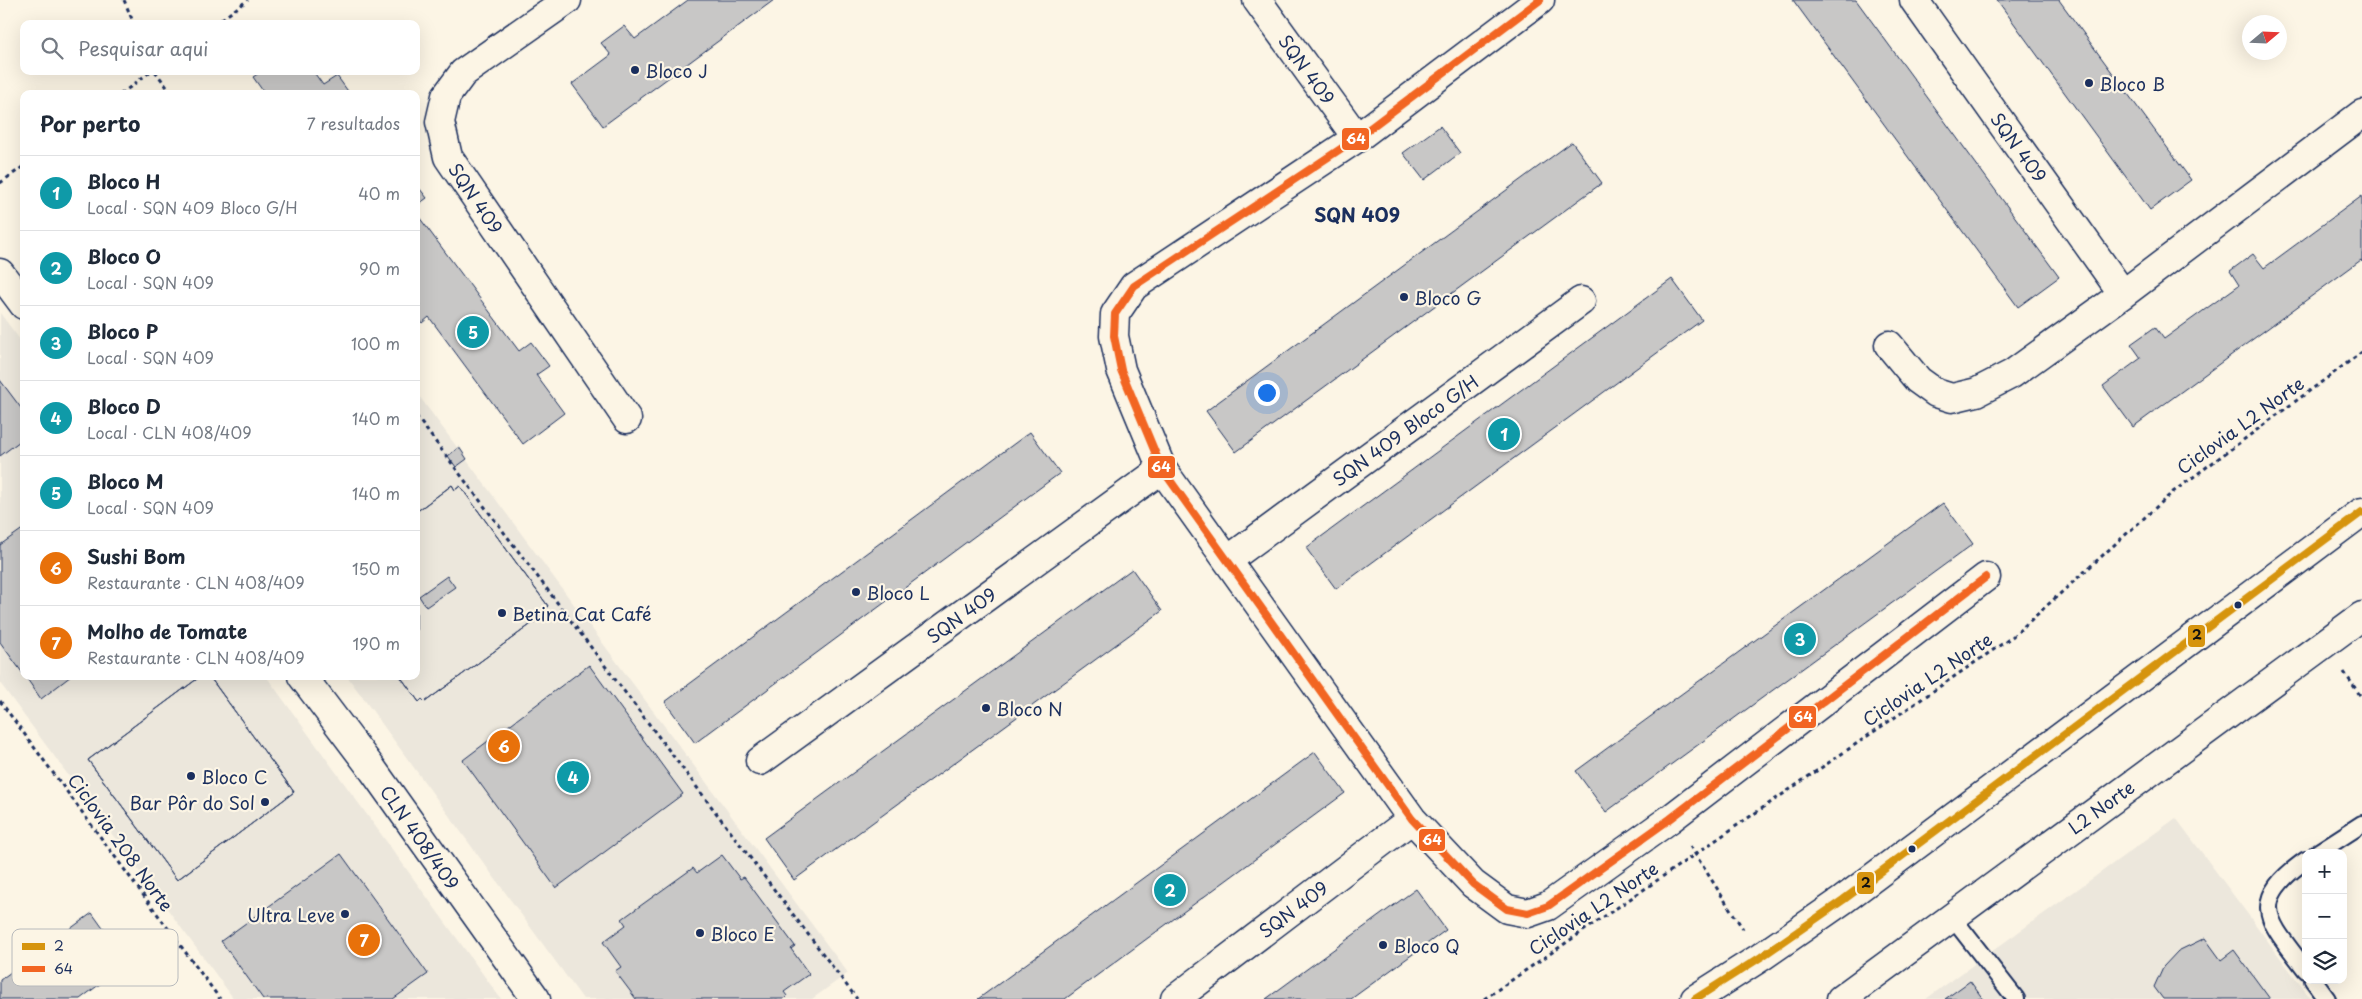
<!DOCTYPE html>
<html lang="pt">
<head>
<meta charset="utf-8">
<style>
  :root { --surface:#fff; --page:#f2f2f3; --text:#1f2937; --muted:#747a83; --line:#e0e1e3; --accent:#7c3aed }
  body { margin:0; font-family:"Playpen Sans",sans-serif; background:var(--page); color:var(--text) }
  .controls { position:absolute; right:15px; bottom:15px; display:grid; overflow:hidden; border-radius:10px; box-shadow:0 5px 20px #0002 }
  .controls button { width:45px; height:45px; display:grid; place-items:center; padding:0; border:0; border-bottom:1px solid var(--line); background:var(--surface); color:var(--text); font:25px sans-serif }
  .compass { position:absolute; left:2242px; top:15px; width:45px; height:45px; border-radius:50%; background:var(--surface); box-shadow:0 5px 20px #0002; rotate:71deg }
  .you { position:absolute; left:1266px; top:392px; width:18px; height:18px; margin:-12px; border:4px solid #fff; border-radius:50%; background:#1a73e8; box-shadow:0 0 0 8px #1a73e833 }
  .badge { display:grid; place-items:center; width:32px; height:32px; border-radius:50%; background:var(--accent); color:#fff; font-size:16px; font-weight:700 }
  .pin { position:absolute; translate:-50% -50%; border:2px solid #fff; box-shadow:0 1px 5px #0006 }
  .list { margin:0; padding:0; list-style:none }
  h2 { display:flex; justify-content:space-between; align-items:center; height:65px; margin:0; padding:0 20px; font-size:21px }
  h2 small { font-size:16px; font-weight:400; color:var(--muted) }
  .list li { display:grid; grid-template-columns:32px 1fr auto; gap:15px; align-items:center; box-sizing:border-box; height:75px; padding:0 20px; border-top:1px solid var(--line) }
  .list b { display:block; font-size:19px; white-space:nowrap }
  .list p { margin:0; font-size:16px; white-space:nowrap; color:var(--muted) }
  .list em { font-size:16px; font-style:normal; color:var(--muted) }
  .icon { flex:none; width:28px; height:28px; fill:none; stroke:currentColor; stroke-width:2; stroke-linecap:round; stroke-linejoin:round }
  .map { position:relative; flex:none; width:2362px; height:999px; overflow:hidden }
  .search { position:absolute; background:var(--surface); box-shadow:0 5px 20px #0002; left:20px; top:20px; width:400px; height:55px; display:flex; align-items:center; gap:12px; box-sizing:border-box; padding:0 18px; border-radius:10px; color:var(--muted); font-size:19px }
  .panel { position:absolute; background:var(--surface); box-shadow:0 5px 20px #0002; left:20px; top:90px; width:400px; height:590px; border-radius:10px }
  .map>svg:first-child { display:block }
  .built { fill:#ece7dc }
  .building { fill:#c8c7c6; stroke:#1b2f5e; fill-rule:evenodd }
  .lines { fill:none; stroke-linecap:round; stroke-linejoin:round }
  .service-casing { stroke:#1b2f5e; stroke-width:20 }
  .minor-casing { stroke:#1b2f5e; stroke-width:31 }
  .tertiary-casing { stroke:#1b2f5e; stroke-width:31 }
  .primary-casing { stroke:#1b2f5e; stroke-width:31 }
  .path { stroke:#1b2f5e; stroke-width:3; stroke-dasharray:4 4; stroke-linecap:butt }
  .service { stroke:#fcf5e5; stroke-width:16 }
  .minor { stroke:#fcf5e5; stroke-width:28 }
  .tertiary { stroke:#fcf5e5; stroke-width:28 }
  .primary { stroke:#fcf5e5; stroke-width:28 }
  .bus-1-casing { stroke:#fcf5e5; stroke-width:11 }
  .bus-2-casing { stroke:#fcf5e5; stroke-width:11 }
  .bus-1 { stroke:#d6940e; stroke-width:8 }
  .bus-2 { stroke:#f26522; stroke-width:8 }
  .poi-dot { fill:#1b2f5e; stroke:#fcf5e5; stroke-width:2 }
  .labels { text-anchor:middle; dominant-baseline:central; stroke-width:4.5; stroke-linejoin:round; paint-order:stroke }
  .street-label { font-size:18px; fill:#1b2f5e; stroke:#fcf5e5 }
  .poi-label { font-size:18px; fill:#1b2f5e; stroke:#fcf5e5; text-anchor:start }
  .neighbourhood-label { font-size:19px; font-weight:bold; fill:#1b2f5e; stroke:#fcf5e5 }
  .key { fill:#fcf5e5; stroke:#b8babc; stroke-width:1 }
  .key-label { font-size:14px; fill:#1b2f5e }
  .line-badge { stroke:#fcf5e5; stroke-width:2 }
  .badge-label { font-size:14px; text-anchor:middle; font-weight:bold; fill:#fff }
  .pale-badge-label { font-size:14px; text-anchor:middle; font-weight:bold; fill:#111 }
</style>
</head>
<body>
<div class="map">
<svg width="2362" height="999" viewBox="0 0 2362 999">
  <rect width="100%" height="100%" fill="#fcf5e5"/>
  <filter id="ink" filterUnits="userSpaceOnUse"><feTurbulence type="fractalNoise" baseFrequency=".02" numOctaves="2"/><feDisplacementMap in="SourceGraphic" scale="10" xChannelSelector="R" yChannelSelector="G"/><feConvolveMatrix kernelMatrix="1 2 1 2 8 2 1 2 1" color-interpolation-filters="sRGB"/></filter>
  <g filter="url(#ink)">
    <!-- built -->
    <path class="built" d="M 0,313 L 24,345 L 24,676 L 266,676 L 501,999 L 234,999 L 0,683 Z
      M 416,392 L 848,973 L 812,999 L 583,999 L 347,676 L 416,676 Z
      M 2176,818 L 2311,999 L 1926,999 Z"/>
    <!-- building -->
    <path class="building" d="M 688,0 L 774,0 L 603,126 L 572,84 L 611,55 L 601,43 L 624,26 L 635,39 Z
      M 1793,0 L 1856,0 L 2059,277 L 2018,307 Z
      M 1997,0 L 2059,0 L 2191,180 L 2150,210 Z
      M 262,71 L 313,71 L 323,85 L 337,76 L 350,94 L 265,94 L 253,77 Z
      M 1440,126 L 1460,153 L 1424,180 L 1403,153 Z
      M 1572,142 L 1602,183 L 1236,452 L 1206,411 Z
      M 416,184 L 427,198 L 416,206 Z
      M 2362,196 L 2362,262 L 2361,260 L 2133,427 L 2103,386 L 2141,358 L 2131,344 L 2155,327 L 2164,339 L 2239,285 L 2230,271 L 2253,254 L 2264,268 Z
      M 416,213 L 519,351 L 531,342 L 549,366 L 536,375 L 564,413 L 523,444 L 429,317 L 422,323 L 416,316 L 416,307 L 420,305 L 416,299 Z
      M 1672,279 L 1702,320 L 1336,589 L 1306,548 Z
      M 0,380 L 24,412 L 24,438 L 0,456 Z
      M 1030,432 L 1060,473 L 695,743 L 665,702 Z
      M 459,447 L 467,459 L 456,467 L 448,456 Z
      M 452,485 L 455,490 L 460,486 L 548,606 L 543,610 L 545,614 L 425,702 L 422,699 L 419,702 L 400,676 L 416,676 L 416,512 ZM 447,576 L 455,587 L 426,607 L 419,596 Z
      M 452,485 L 455,490 L 460,486 L 548,606 L 543,610 L 545,614 L 425,702 L 422,699 L 419,702 L 400,676 L 416,676 L 416,512 Z
      M 1943,503 L 1973,544 L 1606,812 L 1576,771 Z
      M 24,528 L 24,675 L 0,642 L 0,545 Z
      M 1132,569 L 1162,611 L 794,880 L 764,838 Z
      M 589,665 L 683,794 L 556,888 L 463,760 Z
      M 25,676 L 71,676 L 41,699 Z
      M 201,676 L 209,676 L 294,792 L 177,880 L 88,760 Z
      M 201,676 L 209,676 L 294,792 L 177,880 L 88,760 Z
      M 1315,752 L 1345,793 L 1065,999 L 978,999 Z
      M 341,854 L 428,974 L 393,999 L 263,999 L 221,941 Z
      M 722,855 L 740,879 L 744,877 L 795,946 L 791,949 L 809,974 L 784,992 L 787,996 L 784,999 L 636,999 L 615,971 L 621,967 L 603,942 L 626,925 L 622,919 L 693,868 L 697,873 Z
      M 1416,889 L 1446,930 L 1351,999 L 1266,999 Z
      M 92,913 L 128,963 L 80,999 L 0,999 L 0,980 Z
      M 2205,938 L 2221,960 L 2234,950 L 2270,999 L 2163,999 L 2154,987 L 2163,967 L 2178,951 Z
      M 1970,981 L 1983,999 L 1945,999 Z"/>
    <g class="lines">
      <defs>
        <path id="service" d="M 2317,853 L 2362,824
          M 2306,860 C 2245,903 2270,922 2306,970
          M 1952,917 L 2016,999
          M 2313,980 L 2327,999"/>
        <path id="minor" d="M 567,0 L 463,73 L 446,96 L 440,122 L 448,157 L 627,419
          M 1257,0 L 1357,138
          M 1540,0 L 1357,138 L 1134,286 L 1115,314 L 1114,336 L 1121,370 L 1162,469 L 1412,819 L 1473,884 L 1507,909 L 1528,913 L 1548,906 L 1670,819 L 1986,577
          M 1914,0 L 2123,294
          M 1889,345 L 1918,380 L 1936,393 L 1952,398 L 1977,392 L 2012,374 L 2123,294 L 2362,114
          M 1228,560 L 1581,301
          M 760,761 L 1162,469
          M 1175,999 L 1412,819"/>
        <path id="tertiary" d="M 0,273 L 24,305
          M 302,676 L 373,770 L 536,999"/>
        <path id="primary" d="M 1695,999 L 1761,957 L 1843,900 L 2362,512
          M 1841,999 L 2362,616"/>
      </defs>
      <!-- service casing -->
      <use href="#service" class="service-casing"/>
      <!-- minor casing -->
      <use href="#minor" class="minor-casing"/>
      <!-- tertiary casing -->
      <use href="#tertiary" class="tertiary-casing"/>
      <!-- primary casing -->
      <use href="#primary" class="primary-casing"/>
      <!-- path -->
      <path class="path" d="M 124,0 L 134,24
        M 215,24 L 248,0
        M 155,71 L 172,94
        M 121,94 L 151,71
        M 0,183 L 24,166
        M 416,416 L 857,999
        M 2344,672 L 2362,698
        M 0,701 L 220,999
        M 1690,846 L 1743,929
        M 1484,999 L 2012,637 L 2173,492 L 2362,352"/>
      <!-- service -->
      <use href="#service" class="service"/>
      <!-- minor -->
      <use href="#minor" class="minor"/>
      <!-- tertiary -->
      <use href="#tertiary" class="tertiary"/>
      <!-- primary -->
      <use href="#primary" class="primary"/>
      <defs>
        <path id="bus-1" d="M 1695,999 L 1761,957 L 1843,900 L 2362,512"/>
        <path id="bus-2" d="M 1540,0 L 1357,138 L 1134,286 L 1115,314 L 1114,336 L 1121,370 L 1162,469 L 1412,819 L 1473,884 L 1507,909 L 1528,913 L 1548,906 L 1670,819 L 1986,577"/>
      </defs>
      <!-- bus-1 casing -->
      <use href="#bus-1" class="bus-1-casing"/>
      <!-- bus-2 casing -->
      <use href="#bus-2" class="bus-2-casing"/>
      <!-- bus-1 -->
      <use href="#bus-1" class="bus-1"/>
      <!-- bus-2 -->
      <use href="#bus-2" class="bus-2"/>
    </g>
  </g>
  <!-- markers -->
  <g class="poi-dot">
    <circle cx="635" cy="70" r="5"/>
    <circle cx="2089" cy="83" r="5"/>
    <circle cx="1404" cy="297" r="5"/>
    <circle cx="856" cy="592" r="5"/>
    <circle cx="2238" cy="605" r="4.5"/>
    <circle cx="502" cy="613" r="5"/>
    <circle cx="986" cy="708" r="5"/>
    <circle cx="191" cy="776" r="5"/>
    <circle cx="265" cy="802" r="5"/>
    <circle cx="1912" cy="849" r="4.5"/>
    <circle cx="345" cy="914" r="5"/>
    <circle cx="700" cy="933" r="5"/>
    <circle cx="1383" cy="945" r="5"/>
  </g>
  <g class="labels">
    <!-- street labels -->
    <g class="street-label">
      <text transform="translate(1307 69) rotate(54)">SQN 409</text>
      <text transform="translate(2019 147) rotate(54)">SQN 409</text>
      <text transform="translate(476 198) rotate(56)">SQN 409</text>
      <text transform="translate(2240 425) rotate(-36)">Ciclovia L2 Norte</text>
      <text transform="translate(1405 430) rotate(-36)">SQN 409 Bloco G/H</text>
      <text transform="translate(961 615) rotate(-36)">SQN 409</text>
      <text transform="translate(1927 679) rotate(-34)">Ciclovia L2 Norte</text>
      <text transform="translate(2101 807) rotate(-36)">L2 Norte</text>
      <text transform="translate(420 837) rotate(55)">CLN 408/409</text>
      <text transform="translate(121 842) rotate(54)">Ciclovia 208 Norte</text>
      <text transform="translate(1593 908) rotate(-34)">Ciclovia L2 Norte</text>
      <text transform="translate(1293 909) rotate(-37)">SQN 409</text>
    </g>
    <!-- poi labels -->
    <g class="poi-label">
      <text x="645" y="70">Bloco J</text>
      <text x="2099" y="83">Bloco B</text>
      <text x="1414" y="297">Bloco G</text>
      <text x="866" y="592">Bloco L</text>
      <text x="512" y="613">Betina Cat Café</text>
      <text x="996" y="708">Bloco N</text>
      <text x="201" y="776">Bloco C</text>
      <text x="255" y="802" text-anchor="end">Bar Pôr do Sol</text>
      <text x="335" y="914" text-anchor="end">Ultra Leve</text>
      <text x="710" y="933">Bloco E</text>
      <text x="1393" y="945">Bloco Q</text>
    </g>
    <!-- neighbourhood labels -->
    <g class="neighbourhood-label">
      <text x="1357" y="214">SQN 409</text>
    </g>
  </g>
  <!-- legend -->
  <rect x="12" y="929" width="166" height="57" rx="8" class="key"/>
  <rect x="22" y="943" width="23" height="7" fill="#d6940e"/>
  <rect x="22" y="966" width="23" height="6" fill="#f26522"/>
  <g class="key-label">
    <text x="54" y="951">2</text>
    <text x="54" y="974">64</text>
  </g>
  <g class="line-badge">
    <rect x="1341" y="127" width="29" height="24" rx="5" fill="#f26522"/>
    <rect x="1147" y="455" width="29" height="24" rx="5" fill="#f26522"/>
    <rect x="2187" y="624" width="19" height="24" rx="5" fill="#d6940e"/>
    <rect x="1788" y="705" width="29" height="24" rx="5" fill="#f26522"/>
    <rect x="1418" y="828" width="28" height="24" rx="5" fill="#f26522"/>
    <rect x="1856" y="871" width="19" height="24" rx="5" fill="#d6940e"/>
  </g>
  <g class="badge-label">
    <text x="1356" y="144">64</text>
    <text x="1161" y="472">64</text>
    <text x="1803" y="722">64</text>
    <text x="1432" y="845">64</text>
  </g>
  <g class="pale-badge-label">
    <text x="2197" y="640">2</text>
    <text x="1866" y="888">2</text>
  </g>
</svg>
<div class="controls">
<button>+</button>
<button>−</button>
<button><svg class="icon" aria-label="layers" viewBox="0 0 24 24"><path d="M12 4l9 5-9 5-9-5zM3 14l9 5 9-5"/></svg></button>
</div>
<svg class="compass" viewBox="-18 -18 36 36"><path d="M0-13l5 13h-10z" fill="#e53935"/><path d="M0 13l5-13h-10z" fill="#747a83"/></svg>
<div class="you"></div>
<div class="pin badge" style="left:1504px;top:434px;background:#0f9aa8">1</div>
<div class="pin badge" style="left:1170px;top:890px;background:#0f9aa8">2</div>
<div class="pin badge" style="left:1800px;top:639px;background:#0f9aa8">3</div>
<div class="pin badge" style="left:573px;top:777px;background:#0f9aa8">4</div>
<div class="pin badge" style="left:473px;top:332px;background:#0f9aa8">5</div>
<div class="pin badge" style="left:504px;top:746px;background:#e8710a">6</div>
<div class="pin badge" style="left:364px;top:940px;background:#e8710a">7</div>
<div class="search"><svg class="icon" aria-label="search" viewBox="0 0 24 24"><circle cx="10" cy="10" r="6"/><path d="M15 15l6 6"/></svg>Pesquisar aqui</div>
<section class="panel">
<h2>Por perto<small>7 resultados</small></h2>
<ul class="list">
<li><span class="badge" style="background:#0f9aa8">1</span><div><b>Bloco H</b><p>Local · SQN 409 Bloco G/H</p></div><em>40 m</em></li>
<li><span class="badge" style="background:#0f9aa8">2</span><div><b>Bloco O</b><p>Local · SQN 409</p></div><em>90 m</em></li>
<li><span class="badge" style="background:#0f9aa8">3</span><div><b>Bloco P</b><p>Local · SQN 409</p></div><em>100 m</em></li>
<li><span class="badge" style="background:#0f9aa8">4</span><div><b>Bloco D</b><p>Local · CLN 408/409</p></div><em>140 m</em></li>
<li><span class="badge" style="background:#0f9aa8">5</span><div><b>Bloco M</b><p>Local · SQN 409</p></div><em>140 m</em></li>
<li><span class="badge" style="background:#e8710a">6</span><div><b>Sushi Bom</b><p>Restaurante · CLN 408/409</p></div><em>150 m</em></li>
<li><span class="badge" style="background:#e8710a">7</span><div><b>Molho de Tomate</b><p>Restaurante · CLN 408/409</p></div><em>190 m</em></li>
</ul>
</section>
</div>
</body>
</html>
